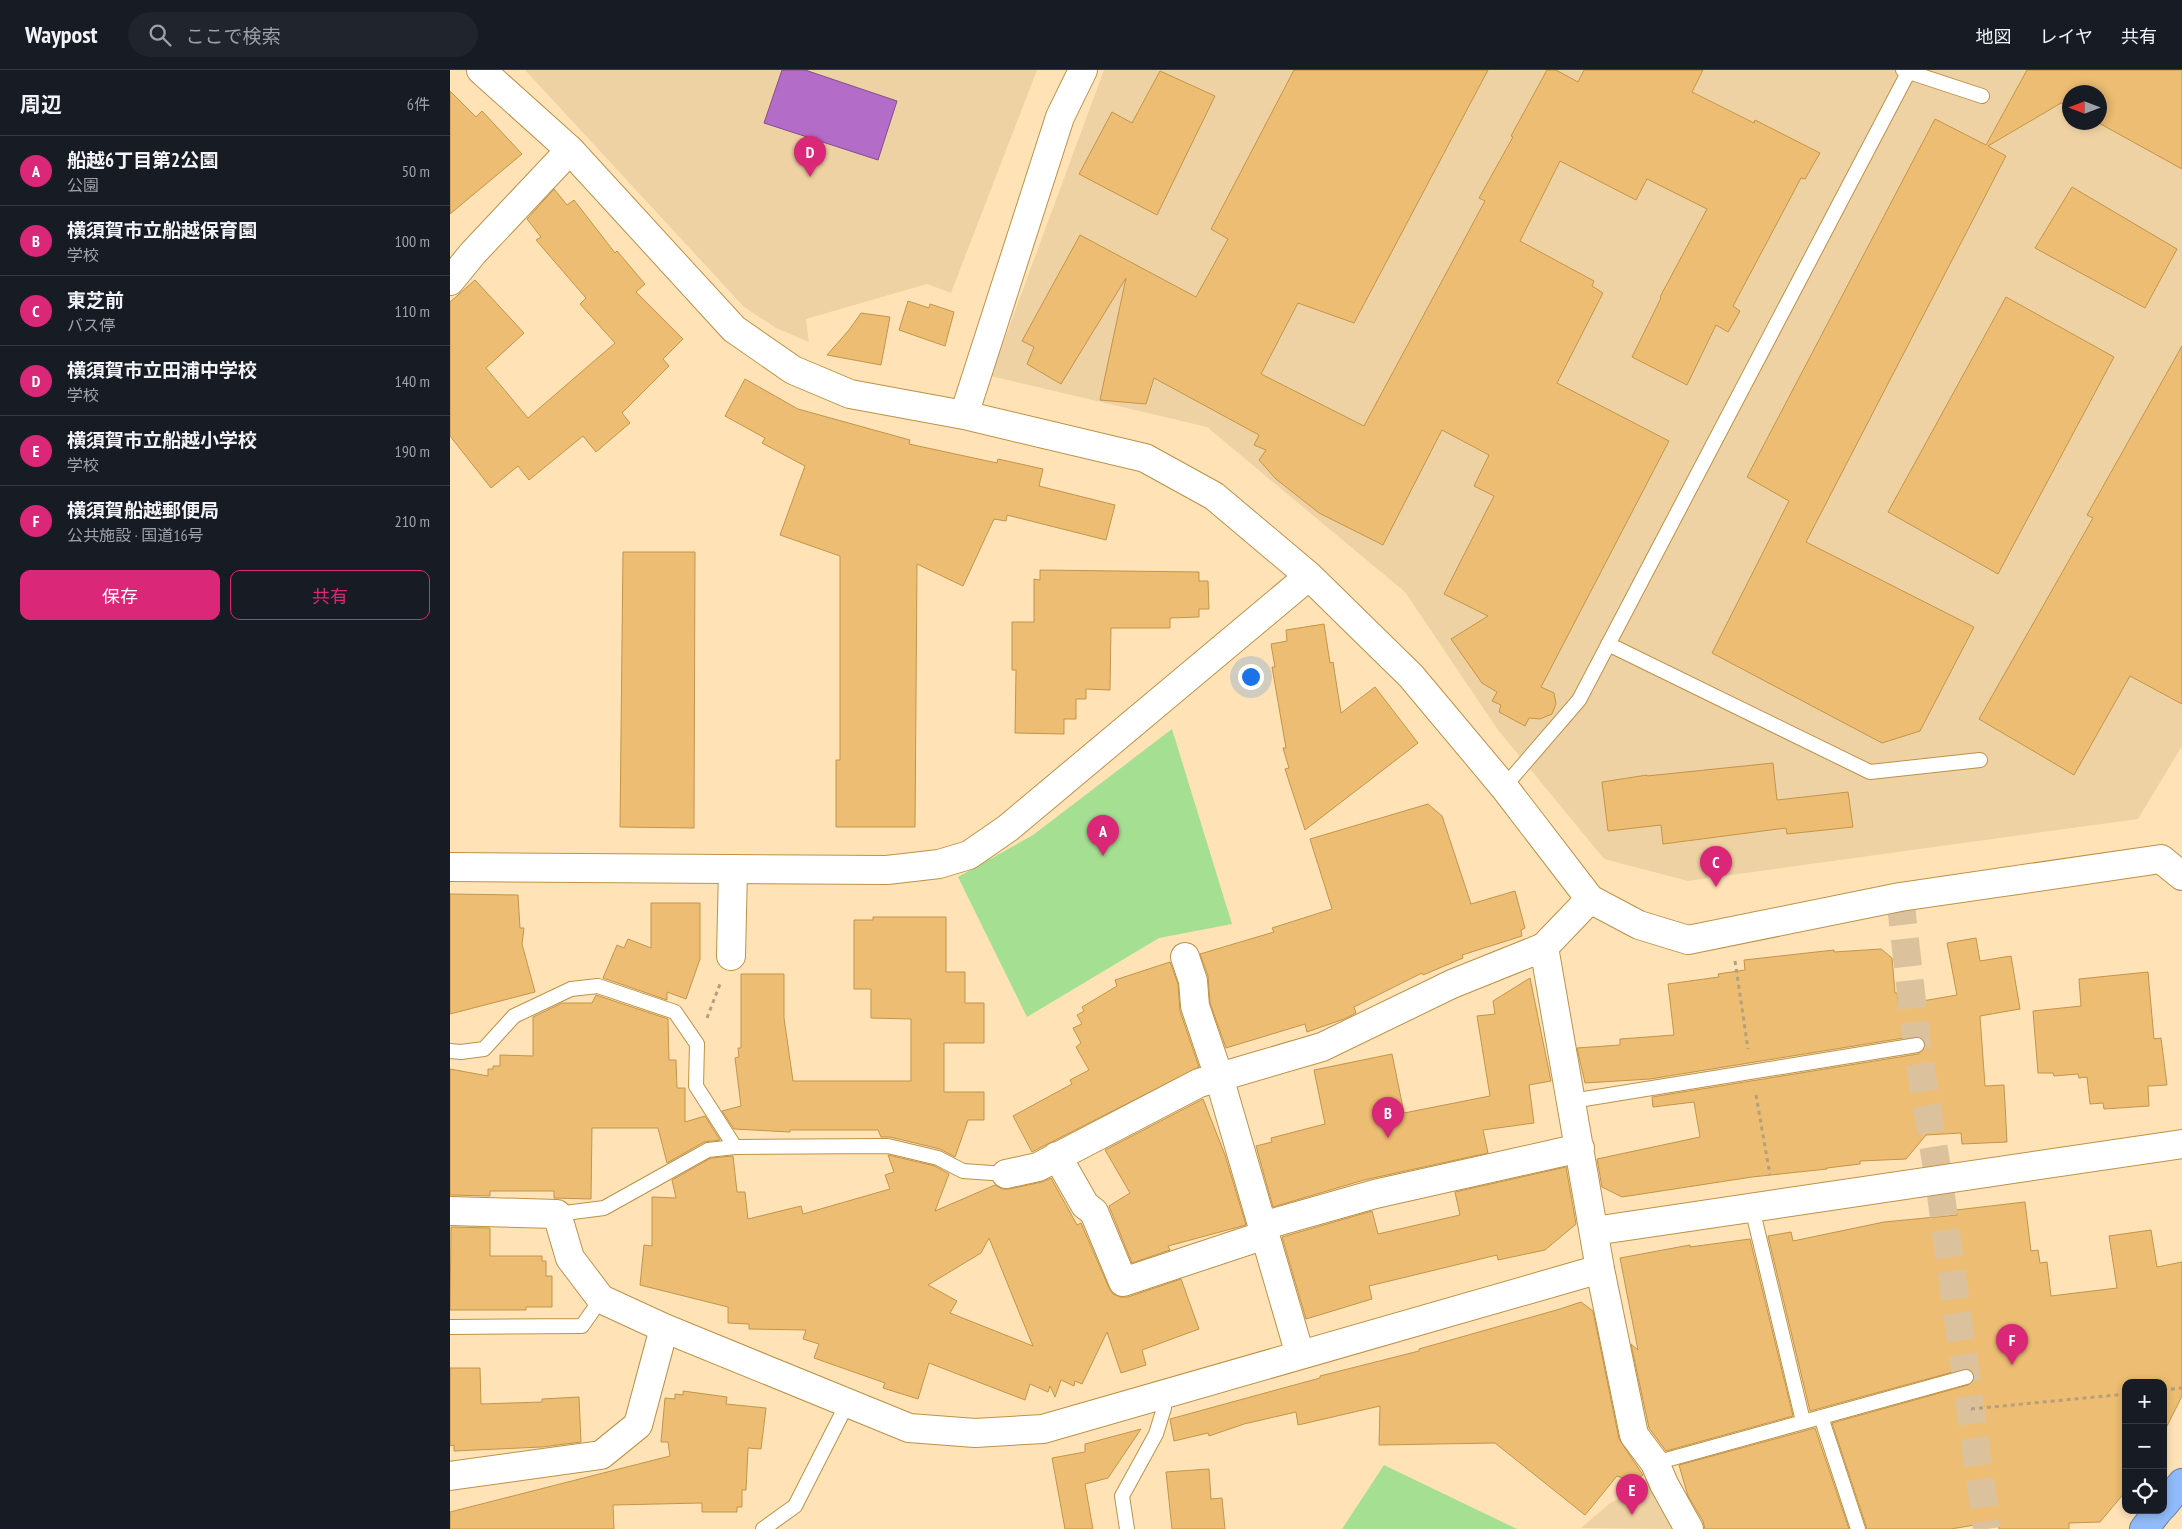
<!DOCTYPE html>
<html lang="ja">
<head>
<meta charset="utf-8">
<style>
  :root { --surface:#171b24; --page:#20242c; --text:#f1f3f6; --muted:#9ea1a6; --line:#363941; --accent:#db2777 }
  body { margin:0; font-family:"PT Sans Narrow","Noto Sans JP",sans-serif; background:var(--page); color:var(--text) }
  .controls { position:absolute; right:15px; bottom:15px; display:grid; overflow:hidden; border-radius:10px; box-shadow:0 2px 8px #0003 }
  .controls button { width:45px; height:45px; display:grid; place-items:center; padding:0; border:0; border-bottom:1px solid var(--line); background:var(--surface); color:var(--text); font:25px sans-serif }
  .compass { position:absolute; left:1612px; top:15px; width:45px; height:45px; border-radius:50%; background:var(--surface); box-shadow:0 2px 8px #0003; rotate:270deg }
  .you { position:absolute; left:800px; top:606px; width:18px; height:18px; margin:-12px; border:4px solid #fff; border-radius:50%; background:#1a73e8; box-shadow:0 0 0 8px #1a73e833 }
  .badge { display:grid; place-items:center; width:32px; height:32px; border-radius:50%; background:var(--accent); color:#fff; font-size:16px; font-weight:700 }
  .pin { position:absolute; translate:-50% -41px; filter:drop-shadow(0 1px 2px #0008) }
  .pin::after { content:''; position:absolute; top:26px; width:18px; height:15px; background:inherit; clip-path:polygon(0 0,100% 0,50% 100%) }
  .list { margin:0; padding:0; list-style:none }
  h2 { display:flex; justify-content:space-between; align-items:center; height:65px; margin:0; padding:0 20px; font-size:21px }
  h2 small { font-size:16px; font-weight:400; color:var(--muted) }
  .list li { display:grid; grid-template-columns:32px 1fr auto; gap:15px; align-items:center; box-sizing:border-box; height:70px; padding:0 20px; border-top:1px solid var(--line) }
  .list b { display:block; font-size:19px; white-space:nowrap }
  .list p { margin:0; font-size:16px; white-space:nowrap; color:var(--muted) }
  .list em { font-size:16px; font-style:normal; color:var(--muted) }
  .actions { display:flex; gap:10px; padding:15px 20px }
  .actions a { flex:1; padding:11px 0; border:1px solid var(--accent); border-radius:10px; text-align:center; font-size:18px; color:var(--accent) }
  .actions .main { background:var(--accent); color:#fff }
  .icon { flex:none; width:28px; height:28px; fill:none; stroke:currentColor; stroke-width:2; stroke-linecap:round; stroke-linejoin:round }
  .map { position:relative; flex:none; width:1732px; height:1459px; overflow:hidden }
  header { display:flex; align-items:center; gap:30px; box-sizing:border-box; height:70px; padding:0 25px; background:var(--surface); border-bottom:1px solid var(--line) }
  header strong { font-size:24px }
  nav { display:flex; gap:28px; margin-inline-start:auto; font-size:18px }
  .search { width:350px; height:45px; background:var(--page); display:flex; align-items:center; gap:12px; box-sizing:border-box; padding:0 18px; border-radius:28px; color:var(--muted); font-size:19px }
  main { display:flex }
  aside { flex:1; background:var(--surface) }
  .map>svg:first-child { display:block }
  .built { fill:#efd2a3; fill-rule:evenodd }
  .green { fill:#a5df92 }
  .water { fill:#b36cc7; stroke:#844e8b }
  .building { fill:#ecbd72; stroke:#c2954a; fill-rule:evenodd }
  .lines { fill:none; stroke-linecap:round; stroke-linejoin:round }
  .street-tunnel { stroke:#dcc29c; stroke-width:28; stroke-dasharray:28 14; stroke-linecap:butt }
  .lane-casing { stroke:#be9146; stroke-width:16 }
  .street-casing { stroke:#be9146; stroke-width:30 }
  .secondary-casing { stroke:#be9146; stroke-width:30 }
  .highway-casing { stroke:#657ca2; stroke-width:30 }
  .path { stroke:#b69f7e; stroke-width:3; stroke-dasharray:4 4; stroke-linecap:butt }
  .lane { stroke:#fff; stroke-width:14 }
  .street { stroke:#fff; stroke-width:28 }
  .secondary { stroke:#fff; stroke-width:28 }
  .highway { stroke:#90baf9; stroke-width:28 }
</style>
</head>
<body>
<header>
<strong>Waypost</strong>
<div class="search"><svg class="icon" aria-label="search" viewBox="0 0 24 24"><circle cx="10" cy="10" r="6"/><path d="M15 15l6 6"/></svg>ここで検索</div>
<nav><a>地図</a><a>レイヤ</a><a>共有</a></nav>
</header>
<main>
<aside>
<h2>周辺<small>6件</small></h2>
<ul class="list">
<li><span class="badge">A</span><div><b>船越6丁目第2公園</b><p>公園</p></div><em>50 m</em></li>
<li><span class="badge">B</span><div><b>横須賀市立船越保育園</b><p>学校</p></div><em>100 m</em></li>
<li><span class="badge">C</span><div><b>東芝前</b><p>バス停</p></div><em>110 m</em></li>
<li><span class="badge">D</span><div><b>横須賀市立田浦中学校</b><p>学校</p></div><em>140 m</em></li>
<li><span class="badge">E</span><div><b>横須賀市立船越小学校</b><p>学校</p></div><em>190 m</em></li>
<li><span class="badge">F</span><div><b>横須賀船越郵便局</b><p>公共施設 · 国道16号</p></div><em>210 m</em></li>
</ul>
<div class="actions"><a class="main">保存</a><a>共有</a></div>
</aside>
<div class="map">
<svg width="1732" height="1459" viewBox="0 0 1732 1459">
  <rect width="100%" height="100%" fill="#ffe3b7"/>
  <!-- built -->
  <path class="built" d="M 75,0 L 587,0 L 501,223 L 477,214 L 356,249 L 359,272 L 326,258 L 294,237 Z
    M 654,0 L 1732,0 L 1732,676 L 1688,749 L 1238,811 L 1154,789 L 1048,660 L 955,522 L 757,357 L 541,306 ZM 1620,22 L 1650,22 L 1650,52 L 1620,52 Z
    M 1199,1408 L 1227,1459 L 1131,1458 L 1160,1433 L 1189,1419 L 1186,1414 Z"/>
  <!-- green -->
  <path class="green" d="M 722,659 L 782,854 L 709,868 L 577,947 L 508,807 L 583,765 Z
    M 934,1395 L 1067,1459 L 892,1459 Z"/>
  <!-- water -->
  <path class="water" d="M 332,0 L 355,0 L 447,31 L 428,90 L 314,53 Z"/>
  <!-- building -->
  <path class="building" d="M 844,0 L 1038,0 L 904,253 L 848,233 L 811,304 L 914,356 L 1035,131 L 1029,128 L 1063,67 L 1061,66 L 1097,0 L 1106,0 L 1128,12 L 1134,0 L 1253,0 L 1242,22 L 1304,53 L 1305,50 L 1370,83 L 1355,109 L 1351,108 L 1283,236 L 1290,241 L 1278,262 L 1266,255 L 1237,315 L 1182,287 L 1211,228 L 1210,227 L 1257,139 L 1197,109 L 1186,130 L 1110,91 L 1070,171 L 1144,211 L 1142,216 L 1153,223 L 1107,313 L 1219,371 L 1091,617 L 1104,623 L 1106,634 L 1102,644 L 1090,649 L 1079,648 L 1075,656 L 1049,642 L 1051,635 L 1042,631 L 1047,622 L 1032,613 L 1001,569 L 1038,546 L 994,524 L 1044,426 L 1024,416 L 1039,385 L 992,360 L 933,475 L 869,443 L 826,409 L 809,390 L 816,380 L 804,375 L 809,365 L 704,308 L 696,334 L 650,330 L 676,208 L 611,314 L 577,294 L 584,277 L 572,271 L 630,165 L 746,227 L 778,169 L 761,159 Z
    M 1577,0 L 1732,0 L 1732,99 L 1647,52 L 1650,52 L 1650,22 L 1620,22 L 1620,38 L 1611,33 L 1538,76 L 1556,86 L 1356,472 L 1524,557 L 1470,661 L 1432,673 L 1262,583 L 1339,431 L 1297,407 L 1485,49 L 1536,75 Z
    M 710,1 L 765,26 L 707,145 L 629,104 L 662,42 L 682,53 Z
    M 0,21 L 26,47 L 32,41 L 72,84 L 0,144 Z
    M 1622,117 L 1727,179 L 1695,238 L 1585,178 Z
    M 104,119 L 117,135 L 124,130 L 165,183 L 167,181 L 195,214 L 186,222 L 233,269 L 213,289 L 219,296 L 172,343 L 180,353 L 146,382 L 133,366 L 79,410 L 68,396 L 41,418 L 0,366 L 0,232 L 25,210 L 74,263 L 36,298 L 78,348 L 165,273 L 130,234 L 136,228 L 86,170 L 91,167 L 77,149 Z
    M 1556,227 L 1664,287 L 1548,504 L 1438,442 Z
    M 458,231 L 479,238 L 480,234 L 504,242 L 495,276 L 449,260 Z
    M 411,243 L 440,247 L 431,295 L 377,285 L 399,260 Z
    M 1732,276 L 1732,634 L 1680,606 L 1624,705 L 1529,649 L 1643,448 L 1637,445 Z
    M 295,309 L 348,339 L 460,370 L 459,374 L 547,393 L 548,389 L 593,399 L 589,416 L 665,435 L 656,470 L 557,445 L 556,451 L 544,449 L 513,516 L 467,494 L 465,757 L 386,757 L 386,690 L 390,690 L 390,486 L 330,465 L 355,396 L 312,373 L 315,368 L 275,346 Z
    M 173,482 L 245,482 L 244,758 L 170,757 Z
    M 590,500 L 749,502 L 749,511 L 758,511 L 759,539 L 749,539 L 749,547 L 720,548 L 720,558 L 661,558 L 660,620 L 636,619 L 636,629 L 626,629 L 626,649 L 614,649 L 614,664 L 565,663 L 566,600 L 562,600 L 562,552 L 584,552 L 584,509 L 590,510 Z
    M 874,554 L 880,593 L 883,592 L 891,643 L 925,617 L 968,673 L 855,760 L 835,699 L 839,698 L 833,678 L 836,678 L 822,597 L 825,597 L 821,574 L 837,571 L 836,560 Z
    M 1323,693 L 1327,730 L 1398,722 L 1403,757 L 1337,764 L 1336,758 L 1213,774 L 1211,755 L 1158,761 L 1152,712 L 1197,705 L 1197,706 Z
    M 978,734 L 992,746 L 1021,834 L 1065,821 L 1075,858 L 1071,860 L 1072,866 L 1012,885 L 1013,888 L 973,905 L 972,903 L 904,937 L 906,943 L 894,949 L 857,962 L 855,954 L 776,978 L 760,933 L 758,906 L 750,884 L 824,862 L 822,858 L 882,839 L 860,769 Z
    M 0,824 L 68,825 L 70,858 L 74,858 L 72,874 L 85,922 L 0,944 Z
    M 201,833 L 250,833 L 250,889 L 236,929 L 217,922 L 217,930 L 153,908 L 167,875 L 174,878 L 178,869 L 201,878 Z
    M 423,847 L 496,847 L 496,902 L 515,902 L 515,933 L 534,933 L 534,973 L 494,973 L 494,1022 L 534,1022 L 534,1050 L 518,1050 L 505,1087 L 490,1079 L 440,1067 L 431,1067 L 428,1060 L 340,1060 L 340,1062 L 284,1059 L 272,1041 L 291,1036 L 285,988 L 289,987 L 288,978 L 291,978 L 291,904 L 334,904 L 334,948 L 343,1011 L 461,1011 L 461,949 L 421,948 L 421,919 L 404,919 L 404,850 L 423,850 Z
    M 1526,868 L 1530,891 L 1561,886 L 1570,939 L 1530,946 L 1535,1016 L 1554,1015 L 1557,1072 L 1512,1074 L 1511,1063 L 1476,1065 L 1456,1089 L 1410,1091 L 1410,1094 L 1377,1098 L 1377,1099 L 1302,1107 L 1172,1127 L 1152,1117 L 1147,1089 L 1250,1067 L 1244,1032 L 1203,1037 L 1202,1027 L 1468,984 L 1475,978 L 1473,969 L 1466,966 L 1200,1009 L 1135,1013 L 1127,978 L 1170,975 L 1170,969 L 1224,965 L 1218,914 L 1269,907 L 1268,904 L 1295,900 L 1294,890 L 1384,880 L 1384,882 L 1431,879 L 1442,888 L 1445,923 L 1447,923 L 1449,935 L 1507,925 L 1497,873 Z
    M 720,892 L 728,914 L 730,941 L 749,997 L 582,1082 L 563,1046 L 622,1014 L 620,1010 L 639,1000 L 626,977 L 631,973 L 623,958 L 632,954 L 627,945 L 634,941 L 632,937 L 667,916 L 665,910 Z
    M 1698,902 L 1704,969 L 1711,968 L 1717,1015 L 1698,1016 L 1699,1036 L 1654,1039 L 1653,1033 L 1640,1034 L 1637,1007 L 1629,1008 L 1628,1004 L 1604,1006 L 1603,1003 L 1588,1003 L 1583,941 L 1631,936 L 1629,909 Z
    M 1080,908 L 1101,1011 L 1079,1015 L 1084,1053 L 1033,1060 L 1038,1083 L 914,1110 L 823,1137 L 806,1076 L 822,1072 L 821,1068 L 875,1054 L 864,1000 L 942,984 L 954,1043 L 1040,1026 L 1027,946 L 1045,944 L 1043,931 Z
    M 146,925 L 218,949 L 219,990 L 226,990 L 227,1018 L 235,1018 L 235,1052 L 255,1046 L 270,1070 L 254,1072 L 217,1093 L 208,1058 L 142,1058 L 141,1129 L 104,1128 L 104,1121 L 40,1121 L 40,1126 L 0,1125 L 0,999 L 38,1006 L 38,999 L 43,999 L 43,996 L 50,996 L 50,985 L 83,986 L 83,947 L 112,933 L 142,933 Z
    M 753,1029 L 775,1085 L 796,1155 L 718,1176 L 720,1180 L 682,1193 L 659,1136 L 680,1123 L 655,1080 Z
    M 438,1085 L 485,1096 L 499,1104 L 485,1141 L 545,1115 L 552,1119 L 559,1119 L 592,1112 L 601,1108 L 627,1155 L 631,1153 L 659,1218 L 663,1224 L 670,1227 L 678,1227 L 731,1209 L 749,1259 L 692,1280 L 696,1295 L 671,1303 L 657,1262 L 632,1314 L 625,1311 L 624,1316 L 611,1310 L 605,1327 L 600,1316 L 598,1322 L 580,1314 L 575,1330 L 479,1293 L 468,1329 L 433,1318 L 435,1313 L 364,1288 L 369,1274 L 353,1269 L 356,1260 L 299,1259 L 299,1254 L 278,1253 L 278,1237 L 190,1215 L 194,1175 L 202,1176 L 202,1127 L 226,1128 L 222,1110 L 261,1088 L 283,1086 L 287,1122 L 295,1122 L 298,1149 L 351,1136 L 353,1144 L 440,1119 L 435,1105 L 444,1102 ZM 539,1168 L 571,1247 L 583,1276 L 500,1243 L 507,1231 L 478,1215 L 531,1183 Z
    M 1116,1097 L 1126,1154 L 1095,1180 L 1048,1190 L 1047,1185 L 919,1216 L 922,1229 L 856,1249 L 832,1167 L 922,1141 L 928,1164 L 1010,1145 L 1005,1122 Z
    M 1575,1132 L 1581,1181 L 1588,1180 L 1590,1193 L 1597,1192 L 1601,1226 L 1667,1218 L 1659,1166 L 1701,1160 L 1707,1197 L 1732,1192 L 1732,1326 L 1713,1364 L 1713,1313 L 1676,1313 L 1676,1421 L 1650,1452 L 1619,1453 L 1619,1459 L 1549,1459 L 1548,1451 L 1501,1459 L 1417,1459 L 1382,1353 L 1518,1315 L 1524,1310 L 1524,1304 L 1519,1299 L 1514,1299 L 1360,1341 L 1318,1166 L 1341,1162 L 1343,1171 L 1434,1152 L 1507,1145 L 1506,1140 Z
    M 1,1157 L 40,1158 L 40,1186 L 92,1186 L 92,1191 L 96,1191 L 96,1206 L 102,1206 L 102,1237 L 76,1237 L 76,1240 L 0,1240 Z
    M 1300,1169 L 1343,1346 L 1216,1381 L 1199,1358 L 1181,1274 L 1188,1280 L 1170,1188 L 1240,1175 L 1240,1177 Z
    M 1131,1232 L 1143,1241 L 1169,1369 L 1193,1405 L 1184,1412 L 1167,1406 L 1135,1445 L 1045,1373 L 929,1375 L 930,1336 L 848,1355 L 846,1342 L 794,1354 L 759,1366 L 758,1363 L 724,1371 L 720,1349 L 870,1308 L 870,1306 L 969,1281 L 969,1279 L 1110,1239 Z
    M 0,1298 L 30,1298 L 31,1334 L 92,1332 L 92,1329 L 129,1327 L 131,1372 L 92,1377 L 4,1381 L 4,1375 L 0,1376 Z
    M 233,1321 L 277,1327 L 276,1334 L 316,1338 L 311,1379 L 298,1378 L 296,1420 L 292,1420 L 292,1437 L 287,1437 L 287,1442 L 252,1442 L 252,1433 L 163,1435 L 164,1459 L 0,1459 L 0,1442 L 220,1386 L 218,1372 L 211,1372 L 215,1328 L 225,1329 L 225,1324 L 233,1325 Z
    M 1365,1358 L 1399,1459 L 1255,1459 L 1253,1451 L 1238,1426 L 1229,1395 Z
    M 691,1359 L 658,1408 L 635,1414 L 643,1459 L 615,1459 L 602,1388 L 635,1382 L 635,1374 Z
    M 759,1399 L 761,1429 L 772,1428 L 775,1459 L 722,1459 L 716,1402 Z"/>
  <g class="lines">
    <!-- street-tunnel -->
    <path class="street-tunnel" d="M 1450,827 L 1467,975 L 1489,1111 L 1537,1459"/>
    <defs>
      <path id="lane" d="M 1453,0 L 1532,26
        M 1158,574 L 1420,702 L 1530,690
        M 1054,717 L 1129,630 L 1458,3
        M 0,981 L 11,982 L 34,979 L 64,946 L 121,919 L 148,916 L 225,942 L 247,974 L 246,1016 L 285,1077
        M 1122,1031 L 1467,975
        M 1302,1138 L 1353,1351
        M 107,1144 L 154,1138 L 258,1080 L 285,1077 L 438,1076 L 488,1088 L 513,1101 L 556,1104
        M 0,1257 L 132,1256 L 151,1229
        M 1371,1347 L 1408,1459
        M 1205,1393 L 1516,1307
        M 313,1459 L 345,1436 L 397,1334
        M 677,1459 L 672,1426 L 706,1364 L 714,1338 L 713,1325"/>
      <path id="street" d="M 0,211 L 23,183 L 120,80
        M 281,886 L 283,799
        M 735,887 L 743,911 L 745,936 L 769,1007 L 850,1285
        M 607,1086 L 635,1135 L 644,1142 L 673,1212 L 815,1165
        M 556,1104 L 588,1097 L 749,1013 L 872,977 L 1002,914 L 1094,877 L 1150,1199 L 1184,1365 L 1205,1393 L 1214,1414 L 1239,1459
        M 0,1141 L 107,1144 L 120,1188 L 151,1229 L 214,1258 L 459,1358 L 525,1363 L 593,1359 L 1150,1199
        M 812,1156 L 925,1124 L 1130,1078
        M 1144,1161 L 1732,1074
        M 0,1406 L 151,1385 L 188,1355 L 214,1258"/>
      <path id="secondary" d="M 31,0 L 120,80 L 284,259 L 343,300 L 400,324 L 514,345 L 695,388 L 764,426 L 859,506 L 961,606 L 1054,717 L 1140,829 L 1189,855 L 1238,870 L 1450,827 L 1711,789 L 1732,806
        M 514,345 L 610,47 L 633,0
        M 0,797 L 437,800 L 489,794 L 519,785 L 558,758 L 859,506
        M 1094,877 L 1140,829"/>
      <path id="highway" d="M 1713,1436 L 1732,1413
        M 1694,1459 L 1709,1440"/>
    </defs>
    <!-- lane casing -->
    <use href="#lane" class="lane-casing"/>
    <!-- street casing -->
    <use href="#street" class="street-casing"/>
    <!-- secondary casing -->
    <use href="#secondary" class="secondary-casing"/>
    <!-- highway casing -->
    <use href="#highway" class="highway-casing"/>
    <!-- path -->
    <path class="path" d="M 1285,891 L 1298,979
      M 257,948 L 270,914
      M 1306,1025 L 1320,1105
      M 1713,1320 L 1732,1318
      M 1521,1339 L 1676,1324"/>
    <!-- lane -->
    <use href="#lane" class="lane"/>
    <!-- street -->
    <use href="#street" class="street"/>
    <!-- secondary -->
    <use href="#secondary" class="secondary"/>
    <!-- highway -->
    <use href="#highway" class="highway"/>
  </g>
</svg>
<div class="controls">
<button>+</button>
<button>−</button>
<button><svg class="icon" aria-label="locate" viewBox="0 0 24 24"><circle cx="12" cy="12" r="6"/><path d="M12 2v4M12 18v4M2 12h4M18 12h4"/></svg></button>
</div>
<svg class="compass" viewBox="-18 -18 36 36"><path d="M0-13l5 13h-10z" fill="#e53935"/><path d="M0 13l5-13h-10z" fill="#9ea1a6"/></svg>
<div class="you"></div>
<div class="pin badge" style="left:653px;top:786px">A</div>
<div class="pin badge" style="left:938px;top:1068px">B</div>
<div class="pin badge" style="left:1266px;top:817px">C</div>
<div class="pin badge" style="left:360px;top:107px">D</div>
<div class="pin badge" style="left:1182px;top:1445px">E</div>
<div class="pin badge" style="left:1562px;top:1295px">F</div>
</div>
</main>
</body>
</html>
